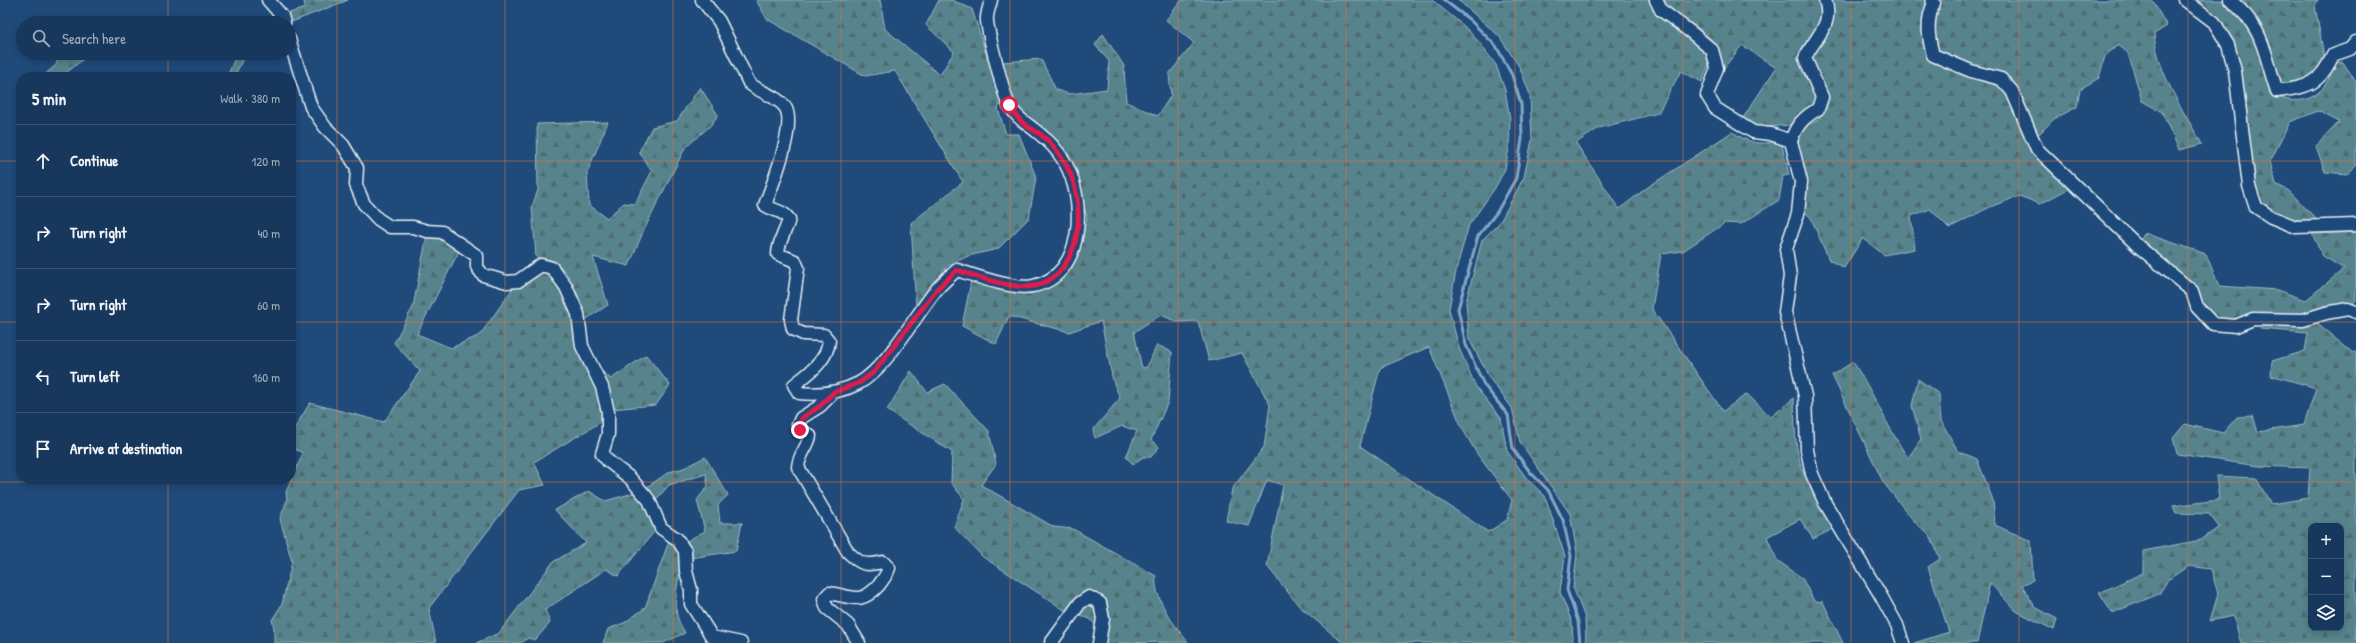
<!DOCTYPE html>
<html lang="en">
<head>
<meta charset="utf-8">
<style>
  :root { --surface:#17385c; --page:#203f62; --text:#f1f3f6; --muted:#9eacbb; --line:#365272 }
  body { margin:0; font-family:"Patrick Hand",sans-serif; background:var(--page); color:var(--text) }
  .controls { position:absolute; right:12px; bottom:12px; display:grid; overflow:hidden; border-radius:8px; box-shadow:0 2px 6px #0003 }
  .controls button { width:36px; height:36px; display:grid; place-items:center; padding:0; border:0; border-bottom:1px solid var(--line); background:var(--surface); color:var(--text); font:20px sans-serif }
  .stop { position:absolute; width:12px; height:12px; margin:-9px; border:3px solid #e11d48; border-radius:50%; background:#fff }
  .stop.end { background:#e11d48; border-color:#fff; box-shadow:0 1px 4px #0008 }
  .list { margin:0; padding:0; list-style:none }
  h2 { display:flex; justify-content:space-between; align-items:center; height:52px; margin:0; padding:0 16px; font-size:17px }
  h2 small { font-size:13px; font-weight:400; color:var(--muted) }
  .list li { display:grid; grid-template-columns:26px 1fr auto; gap:12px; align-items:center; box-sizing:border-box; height:72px; padding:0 16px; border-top:1px solid var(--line) }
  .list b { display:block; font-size:15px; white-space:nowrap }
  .list em { font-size:13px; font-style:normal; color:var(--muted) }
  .icon { flex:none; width:22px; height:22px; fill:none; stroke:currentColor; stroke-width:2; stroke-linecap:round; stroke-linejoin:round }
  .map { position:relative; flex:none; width:2356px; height:643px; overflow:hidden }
  .search { position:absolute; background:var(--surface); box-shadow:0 2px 6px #0003; left:16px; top:16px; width:280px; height:44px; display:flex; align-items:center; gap:10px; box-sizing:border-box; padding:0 14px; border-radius:22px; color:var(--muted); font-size:15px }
  .panel { position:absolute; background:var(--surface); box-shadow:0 2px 6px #0003; left:16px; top:72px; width:280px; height:412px; border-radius:16px }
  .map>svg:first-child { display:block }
  .grass { fill:url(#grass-tufts); stroke:#9fbac2 }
  .forest { fill:url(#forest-firs); stroke:#9fbac2; fill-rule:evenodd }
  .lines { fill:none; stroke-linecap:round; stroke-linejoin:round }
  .stream { stroke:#84a7c3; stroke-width:3 }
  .minor-casing { stroke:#e8f1f8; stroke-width:15 }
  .minor { stroke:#1f4a7a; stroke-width:12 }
  .route { stroke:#e11d48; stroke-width:5 }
  .grid { fill:none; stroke:#e8773b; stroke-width:1; stroke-opacity:0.55 }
</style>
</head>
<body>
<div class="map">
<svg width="2356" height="643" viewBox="0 0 2356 643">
  <defs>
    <pattern id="grass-tufts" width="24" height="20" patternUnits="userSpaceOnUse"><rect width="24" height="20" fill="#56838c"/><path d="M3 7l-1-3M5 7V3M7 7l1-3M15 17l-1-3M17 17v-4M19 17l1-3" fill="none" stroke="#506b72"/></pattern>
    <pattern id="forest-firs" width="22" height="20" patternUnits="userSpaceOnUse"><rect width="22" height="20" fill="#56838c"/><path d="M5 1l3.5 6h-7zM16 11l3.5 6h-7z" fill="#506b72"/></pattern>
  </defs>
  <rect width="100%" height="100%" fill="#1f4a7a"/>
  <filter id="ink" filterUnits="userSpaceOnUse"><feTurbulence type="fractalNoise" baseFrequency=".025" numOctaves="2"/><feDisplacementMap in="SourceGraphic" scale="8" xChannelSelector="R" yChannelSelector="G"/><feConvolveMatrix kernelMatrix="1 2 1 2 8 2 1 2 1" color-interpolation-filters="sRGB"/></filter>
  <g filter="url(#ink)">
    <!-- grass -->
    <path class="grass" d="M 237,53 L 250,53 L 244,57 L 234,77 L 227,77 Z"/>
    <!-- forest -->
    <path class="forest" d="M 307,0 L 348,0 L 289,23 L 286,14 L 305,8 L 304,1 Z
      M 756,0 L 880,0 L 885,29 L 940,75 L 954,52 L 926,25 L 939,0 L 952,0 L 972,9 L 1001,101 L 998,109 L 1006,134 L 1019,134 L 1036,177 L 1029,218 L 998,249 L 968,256 L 947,266 L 916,308 L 911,223 L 963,182 L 895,71 L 865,76 L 767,19 Z
      M 1182,0 L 1432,0 L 1464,26 L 1478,41 L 1496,65 L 1505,90 L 1510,119 L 1509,148 L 1505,169 L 1495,188 L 1469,225 L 1457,266 L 1449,309 L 1459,348 L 1476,387 L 1501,418 L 1507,451 L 1528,480 L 1545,496 L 1565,556 L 1560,592 L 1572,622 L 1573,643 L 1343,643 L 1299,606 L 1267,566 L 1283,485 L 1267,480 L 1249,526 L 1226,521 L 1232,489 L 1264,447 L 1270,405 L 1242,353 L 1209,361 L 1198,321 L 1177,322 L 1161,315 L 1134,332 L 1142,368 L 1147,367 L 1157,345 L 1172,352 L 1168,402 L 1151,440 L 1159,447 L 1151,457 L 1143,457 L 1133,464 L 1126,457 L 1137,431 L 1122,426 L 1095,438 L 1093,430 L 1120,398 L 1113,381 L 1101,321 L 1069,332 L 1009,316 L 996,344 L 962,326 L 972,276 L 1034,291 L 1060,280 L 1078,252 L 1087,218 L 1080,187 L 1066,151 L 1042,127 L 1024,117 L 1012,101 L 1003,62 L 1041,59 L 1056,90 L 1070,94 L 1107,89 L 1109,61 L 1095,45 L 1103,34 L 1124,66 L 1126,102 L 1158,116 L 1171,95 L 1169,74 L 1194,43 L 1166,20 ZM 1429,347 L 1462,428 L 1477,454 L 1512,500 L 1507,520 L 1488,532 L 1360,446 L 1380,368 Z
      M 1458,0 L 1651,0 L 1706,52 L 1709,64 L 1702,82 L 1681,71 L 1658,113 L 1599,128 L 1576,143 L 1619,209 L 1648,187 L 1732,132 C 1741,137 1748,142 1758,143 C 1769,144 1771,140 1782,145 L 1789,175 L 1783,176 L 1779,200 L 1741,224 L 1725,223 L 1683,251 L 1661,254 L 1652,309 L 1723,411 L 1747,394 L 1771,417 L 1794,398 C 1795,424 1794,450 1804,474 C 1812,493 1824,511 1833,529 L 1813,539 L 1800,519 L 1767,537 L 1777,560 L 1802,578 L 1814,601 L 1823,602 L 1843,643 L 1586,643 L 1585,618 L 1573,587 L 1577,553 L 1570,514 L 1520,442 L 1512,408 L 1490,379 L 1469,339 L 1466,302 L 1482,240 L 1500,222 L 1524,177 L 1532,140 L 1530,95 L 1520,68 L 1499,36 Z
      M 1664,0 L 1821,0 C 1825,18 1818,30 1808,44 L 1818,97 L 1814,105 L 1790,125 L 1756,128 L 1743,118 L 1776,68 L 1742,45 L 1723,69 C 1721,62 1719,52 1715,45 C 1703,25 1676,20 1664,0 Z
      M 1831,0 L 1928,0 C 1928,5 1924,9 1923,14 C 1922,21 1922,32 1923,39 C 1929,84 1987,65 2008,91 C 2021,107 2022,133 2033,150 C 2042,164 2057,176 2068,189 L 2040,204 L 2019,196 L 1990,207 L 1949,228 L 1930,209 L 1911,216 L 1915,249 L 1884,255 L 1863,238 L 1844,268 L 1829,260 L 1811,218 L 1804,211 L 1805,180 L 1798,143 L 1801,131 C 1807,125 1818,121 1823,114 C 1836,98 1817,72 1810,57 L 1826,34 L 1834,13 Z
      M 1938,0 L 2152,0 L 2167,26 L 2154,34 C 2158,74 2183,110 2202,144 L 2179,150 L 2162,112 L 2142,101 L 2128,53 L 2118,45 L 2105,56 L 2099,78 L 2080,89 L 2077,107 L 2054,119 L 2038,135 L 2016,86 L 2004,74 L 1974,67 L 1941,53 L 1936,43 L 1933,26 Z
      M 2194,0 L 2223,0 L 2239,15 L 2253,32 L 2270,94 C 2303,109 2325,98 2335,63 L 2343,62 L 2356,82 L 2356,166 L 2347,174 L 2325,172 L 2316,146 L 2339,122 L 2318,111 L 2290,122 L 2270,162 L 2276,184 L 2289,191 L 2321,224 L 2298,225 L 2259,206 L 2253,184 L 2246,110 L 2231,41 Z
      M 2239,0 L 2318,0 L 2315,5 L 2324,57 L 2315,72 L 2304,84 L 2281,85 C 2269,50 2267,27 2239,0 Z
      M 64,53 L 91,53 L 61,77 L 42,77 L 56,65 L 59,56 Z
      M 700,87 L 718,115 L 710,126 L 685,148 L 643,232 L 629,266 L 593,257 L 608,305 L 585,320 C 582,303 571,272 555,262 C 550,259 542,258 536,257 L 532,207 L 538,190 L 537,124 L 608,122 L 587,173 L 589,205 L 607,218 L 624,203 L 635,204 L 652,171 L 639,152 L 652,127 L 677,121 Z
      M 2356,232 L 2356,300 L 2353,304 L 2325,307 L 2302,315 L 2235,322 L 2216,319 L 2202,307 L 2194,283 L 2139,242 L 2144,233 L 2206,254 L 2219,286 L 2277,290 L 2306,300 L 2344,269 L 2323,256 L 2312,234 Z
      M 427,235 L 440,235 L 460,249 L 417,334 L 451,348 L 480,335 L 513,288 L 543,271 L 548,272 C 553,278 557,284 561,290 C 576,312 606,398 601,422 L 534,462 L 545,485 L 519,490 L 429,608 L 436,643 L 274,643 L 274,628 L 272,620 L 282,604 L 292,562 L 280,519 L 287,500 L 286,492 L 303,453 L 291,447 L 291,434 L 310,403 L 384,422 L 420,371 L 394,343 L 413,307 Z
      M 2315,322 L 2353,353 L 2356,350 L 2356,643 L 2241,643 L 2233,616 L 2210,621 L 2218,594 L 2211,569 L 2188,566 L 2168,580 L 2159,594 L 2112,613 L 2099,593 L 2143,573 L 2143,551 L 2201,540 L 2219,527 L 2209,514 L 2176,513 L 2173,506 L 2219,500 L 2216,476 L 2256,478 L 2271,504 L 2308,498 L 2310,468 L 2258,466 L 2177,454 L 2173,438 L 2185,424 L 2223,433 L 2237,417 L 2253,416 L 2258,432 L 2304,425 L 2316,388 L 2271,375 L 2272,361 L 2305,351 L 2308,333 L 2260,329 L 2262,325 ZM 2311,526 L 2341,526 L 2341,628 L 2311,628 Z
      M 646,355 L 670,385 L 656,405 L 611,409 L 596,366 L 611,379 Z
      M 1853,362 C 1874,393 1887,427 1908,458 L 1921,439 L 1912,406 L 1918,379 L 1939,394 L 1941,421 L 1958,451 L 1977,459 L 1993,500 L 1995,525 L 2031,541 L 2033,580 L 2022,585 L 2035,607 L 2057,619 L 2054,630 L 2016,611 L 1990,583 L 1977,643 L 1914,643 L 1949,632 L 1928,567 L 1940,559 L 1931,537 L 1913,520 L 1883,482 L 1832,375 Z
      M 911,371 L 927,392 L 945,384 L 989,431 L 996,464 L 981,485 L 1054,527 L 1073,529 L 1156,576 C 1153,598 1174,625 1188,642 L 1104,643 L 1103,604 L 1081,597 L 1066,611 L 983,557 L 954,527 L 964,499 L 951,483 L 952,452 L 887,410 Z
      M 705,457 L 728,495 L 718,505 L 720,523 L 742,523 L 736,551 L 690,558 L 685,542 L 705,531 L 697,500 L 708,486 L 706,474 L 669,485 L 654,502 L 644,489 L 669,472 L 684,468 Z
      M 589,491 L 605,501 L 637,492 L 646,502 L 658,527 L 618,576 L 606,569 L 545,610 L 550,623 L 535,640 L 528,638 L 521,643 L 476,643 L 499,633 L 553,562 L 586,543 L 555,510 Z
      M 670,538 L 682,551 C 682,572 672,595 677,615 C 678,621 682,627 685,633 L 663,643 L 603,643 L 608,629 L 624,623 L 645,608 Z
      M 1088,599 L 1098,605 L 1098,628 L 1090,619 L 1075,613 Z"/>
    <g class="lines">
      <!-- stream -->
      <path class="stream" d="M 1444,0 L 1470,20 L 1496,46 L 1512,75 L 1521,104 L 1522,139 L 1516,178 L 1497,212 L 1478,236 L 1458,309 L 1466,345 L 1484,385 L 1508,415 L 1513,449 L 1530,472 L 1548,490 L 1563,520 L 1571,556 L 1567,590 L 1578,621 L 1580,643"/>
      <defs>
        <path id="minor" d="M 268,0 L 282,16 L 284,23
          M 702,0 L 719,21 L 749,83 C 760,93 776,95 785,107 C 797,124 772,186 765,205 C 773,211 783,210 789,219 C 786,231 778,242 778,254 L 795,261 L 798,268 L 791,320 L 793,329 L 803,334 L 824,335 L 829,341 C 827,361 809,373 794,385 L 799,393 C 819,395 840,393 859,383 C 886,369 916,314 937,289 C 943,282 950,276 957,270 C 976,276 1014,290 1033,286 C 1086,276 1086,197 1064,161 C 1059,153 1050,142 1042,136 C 1030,125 1018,120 1009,105 C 1004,96 988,33 987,21 C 986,14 990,6 991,0
          M 1656,0 L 1661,10 L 1692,33 L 1712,50 L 1717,68 L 1707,95 L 1715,108 L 1753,132 L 1771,134 L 1791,141 L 1801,182 L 1798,214 L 1786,249 L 1790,276 L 1785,312 L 1805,396 L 1807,450 L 1812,474 L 1825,503 L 1881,596 L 1897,625 L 1903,643
          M 1932,0 L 1934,3 C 1926,20 1928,37 1933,55 L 1971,71 L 2001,79 L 2012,91 L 2037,149 L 2138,246 L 2192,291 L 2197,307 L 2213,324 L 2236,326 L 2253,319 L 2303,320 L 2326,313 L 2348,309 L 2356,312
          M 2185,0 L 2214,22 L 2228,45 L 2235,71 L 2249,186 L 2256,207 L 2271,217 L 2296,227 L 2356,225
          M 2230,0 C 2265,29 2263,51 2277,91 C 2307,87 2319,86 2333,55 L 2350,49 L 2356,42
          M 289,39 L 311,107 L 325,127 L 343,145 L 357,168 L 356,185 L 364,204 L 378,219 L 390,227 L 413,227 L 427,231 L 442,232 L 477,256 L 477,267 L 483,275 L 507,282 L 518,281 L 541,265 L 552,268 L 566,287 L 578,314 L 582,346 L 602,387 L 608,412 L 608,434 L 602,454 L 608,461 L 630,478 L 649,500 L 661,528 L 677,539 L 685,551 L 686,571 L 691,590 L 691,604 L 712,637 L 741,643
          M 1791,141 C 1796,125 1804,117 1818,109 L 1822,97 L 1805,58 C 1815,36 1834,26 1825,0
          M 834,392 L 820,406 L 801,418 L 798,425 L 801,430 L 810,436 C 808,447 799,454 798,467 L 848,552 C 861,565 866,566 883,562 L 889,568 C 887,575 883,579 879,585 C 861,605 853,597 829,593 L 824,599 L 827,608 L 848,625 L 859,643
          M 1051,643 L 1080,603 L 1089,597 L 1100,603 L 1103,619 L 1099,643"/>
      </defs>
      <!-- minor casing -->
      <use href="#minor" class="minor-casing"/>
      <!-- minor -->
      <use href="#minor" class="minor"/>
    </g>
  </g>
  <g class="lines" filter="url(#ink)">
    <!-- route -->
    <path class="route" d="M 800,430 L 798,425 L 802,418 L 820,406 L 834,392 L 859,383 L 874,372 L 937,289 L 957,270 C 975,276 1015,290 1034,286 C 1085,275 1088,196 1063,160 C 1058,152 1049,141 1041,135 C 1036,131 1029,128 1024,124 C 1018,119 1013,111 1009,105"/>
  </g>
  <!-- grid -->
  <path class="grid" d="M 168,0 L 168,23M 337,0 L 337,643M 505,0 L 505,643M 673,0 L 673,643M 841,0 L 841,643M 1010,0 L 1010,643M 1178,0 L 1178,643M 1346,0 L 1346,643M 1515,0 L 1515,643M 1683,0 L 1683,643M 1851,0 L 1851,643M 2019,0 L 2019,643M 2188,0 L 2188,643M 168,53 L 168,77M 0,161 L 21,161M 291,161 L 2356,161M 0,322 L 21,322M 291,322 L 2356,322M 168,479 L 168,643M 0,482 L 2356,482"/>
</svg>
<div class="controls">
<button>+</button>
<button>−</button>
<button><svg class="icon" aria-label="layers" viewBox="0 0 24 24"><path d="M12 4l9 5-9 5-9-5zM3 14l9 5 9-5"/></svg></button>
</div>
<div class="stop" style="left:1009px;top:105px"></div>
<div class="stop end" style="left:800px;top:430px"></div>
<div class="search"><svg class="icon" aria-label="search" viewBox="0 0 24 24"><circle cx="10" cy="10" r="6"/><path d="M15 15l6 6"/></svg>Search here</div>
<section class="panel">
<h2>5 min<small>Walk · 380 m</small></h2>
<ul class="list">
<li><svg class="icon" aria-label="ahead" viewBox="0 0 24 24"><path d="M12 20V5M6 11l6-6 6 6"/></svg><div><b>Continue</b></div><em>120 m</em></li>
<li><svg class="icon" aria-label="right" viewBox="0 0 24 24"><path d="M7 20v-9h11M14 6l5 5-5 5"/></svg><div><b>Turn right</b></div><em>40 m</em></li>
<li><svg class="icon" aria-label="right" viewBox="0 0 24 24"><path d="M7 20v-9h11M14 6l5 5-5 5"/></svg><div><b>Turn right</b></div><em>60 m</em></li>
<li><svg class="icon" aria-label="left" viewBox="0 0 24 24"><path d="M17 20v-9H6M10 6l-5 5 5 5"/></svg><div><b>Turn left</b></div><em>160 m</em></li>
<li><svg class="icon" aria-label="arrive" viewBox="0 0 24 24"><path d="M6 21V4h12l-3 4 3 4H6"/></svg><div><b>Arrive at destination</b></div></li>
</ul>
</section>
</div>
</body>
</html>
